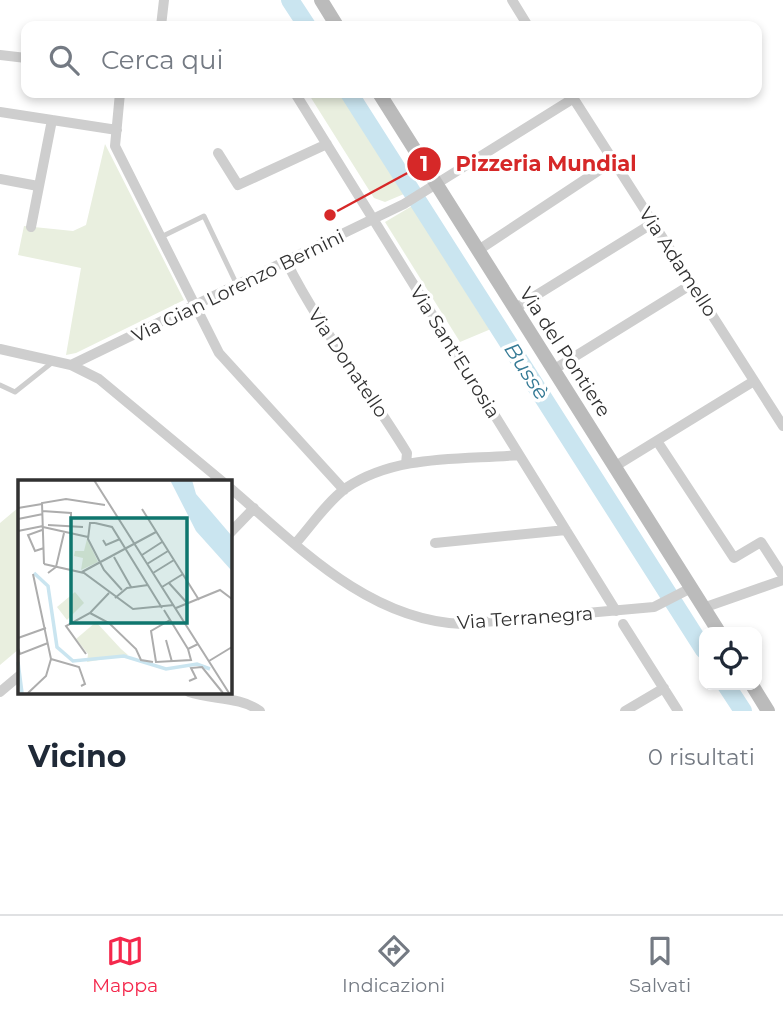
<!DOCTYPE html>
<html lang="it">
<head>
<meta charset="utf-8">
<style>
  :root { --surface:#fff; --page:#f6f6f7; --text:#1f2937; --muted:#747a83; --line:#e0e1e3; --accent:#f4284c }
  body { margin:0; font-family:Montserrat,sans-serif; background:var(--page); color:var(--text) }
  .controls { position:absolute; right:21px; bottom:21px; display:grid; overflow:hidden; border-radius:14px; box-shadow:0 4px 10px #0003 }
  .controls button { width:63px; height:63px; display:grid; place-items:center; padding:0; border:0; border-bottom:2px solid var(--line); background:var(--surface); color:var(--text); font:35px sans-serif }
  .list { margin:0; padding:0; list-style:none }
  h2 { display:flex; justify-content:space-between; align-items:center; height:91px; margin:0; padding:0 28px; font-size:30px }
  h2 small { font-size:23px; font-weight:400; color:var(--muted) }
  .icon { flex:none; width:38px; height:38px; fill:none; stroke:currentColor; stroke-width:2; stroke-linecap:round; stroke-linejoin:round }
  .map { position:relative; flex:none; width:783px; height:711px; overflow:hidden }
  .search { position:absolute; background:var(--surface); box-shadow:0 4px 10px #0003; left:21px; right:21px; top:21px; height:77px; display:flex; align-items:center; gap:18px; box-sizing:border-box; padding:0 24px; border-radius:14px; color:var(--muted); font-size:26px }
  .sheet { height:203px; background:var(--surface) }
  nav { display:flex; justify-content:space-around; align-items:center; box-sizing:border-box; height:98px; border-top:2px solid var(--line); background:var(--surface); font-size:19px; color:var(--muted) }
  nav a { display:grid; justify-items:center; gap:4px }
  nav .on { color:var(--accent) }
  .map>svg:first-child { display:block }
  .green { fill:#e9efdf }
  .lines { fill:none; stroke-linecap:round; stroke-linejoin:round }
  .river { stroke:#cae5f0; stroke-width:18 }
  .service { stroke:#cecece; stroke-width:5 }
  .minor { stroke:#cecece; stroke-width:10 }
  .secondary { stroke:#bbb; stroke-width:14 }
  .labels { text-anchor:middle; dominant-baseline:central; stroke-width:7; stroke-linejoin:round; paint-order:stroke }
  .street-label { font-size:19px; fill:#313131; stroke:#fff }
  .water-label { font-size:21px; font-style:italic; fill:#357a95; stroke:#fff }
  .inset-river { fill:none; stroke:#cae5f0; stroke-width:3.5 }
  .inset-road { fill:none; stroke:#adadad; stroke-width:2 }
  .view { fill:#0f766e; fill-opacity:0.15; stroke:#0f766e; stroke-width:3.5 }
  .inset-edge { fill:none; stroke:#313131; stroke-width:3.5 }
  .leader { fill:none; stroke:#d62828; stroke-width:2.5 }
  .callout-dot { fill:#d62828; stroke:#fff; stroke-width:2.5 }
  .mark-label { font-size:21px; text-anchor:middle; font-weight:bold; fill:#fff }
  .callout-label { font-size:21px; text-anchor:middle; font-weight:bold; fill:#d62828; stroke:#fff; stroke-width:7; stroke-linejoin:round; paint-order:stroke }
</style>
</head>
<body>
<div class="map">
<svg width="783" height="711" viewBox="0 0 783 711">
  <rect width="100%" height="100%" fill="#fff"/>
  <!-- green -->
  <path class="green" d="M 308,93 L 341,93 L 404,194 L 385,202 L 374,198 Z
    M 105,144 L 184,300 L 76,353 L 66,355 L 81,268 L 18,255 L 24,226 L 73,231 L 86,225 Z
    M 412,206 L 479,313 L 491,329 L 460,342 L 385,222 Z
    M 19,507 L 19,649 L 0,665 L 0,523 Z"/>
  <g class="lines">
    <!-- river -->
    <path class="river" d="M 290,0 L 307,26
      M 349,93 L 704,650
      M 726,685 L 743,711"/>
    <!-- service -->
    <path class="service" d="M 163,236 L 204,216 L 237,285
      M 0,385 L 15,392 L 54,361"/>
    <!-- minor -->
    <path class="minor" d="M 512,0 L 528,26
      M 161,26 L 164,0
      M 0,55 L 26,58
      M 120,93 L 115,146 L 219,353 L 344,490
      M 295,93 L 616,611
      M 570,93 L 783,426
      M 0,112 L 117,130
      M 218,153 L 238,185 L 327,144
      M 0,179 L 38,186
      M 31,227 L 52,120
      M 477,251 L 613,161
      M 286,261 C 320,329 368,389 407,453 L 406,464
      M 514,309 L 653,223
      M 0,349 L 71,365 L 99,379 L 223,482
      M 71,365 L 404,204 L 574,98
      M 553,370 L 692,284
      M 657,441 L 734,558 L 761,542 L 783,576
      M 614,467 L 754,381
      M 229,487 C 297,545 367,620 462,624 L 654,607 L 691,588
      M 229,534 L 254,508
      M 435,543 L 566,530
      M 295,544 C 311,526 327,502 346,488 C 396,454 461,460 519,455
      M 703,608 L 783,580
      M 623,624 L 678,711
      M 0,692 L 19,676
      M 189,692 C 212,700 239,696 260,711
      M 625,711 L 664,688"/>
    <!-- secondary -->
    <path class="secondary" d="M 321,0 L 337,26
      M 379,93 L 719,632
      M 752,685 L 768,711"/>
  </g>
  <g class="labels">
    <!-- street labels -->
    <g class="street-label">
      <text transform="translate(678 262) rotate(57)">Via Adamello</text>
      <text transform="translate(238 286) rotate(-26)">Via Gian Lorenzo Bernini</text>
      <text transform="translate(455 352) rotate(58)">Via Sant'Eurosia</text>
      <text transform="translate(565 352) rotate(57)">Via del Pontiere</text>
      <text transform="translate(348 363) rotate(56)">Via Donatello</text>
      <text transform="translate(525 618) rotate(-4)">Via Terranegra</text>
    </g>
    <!-- water labels -->
    <g class="water-label">
      <text transform="translate(527 371) rotate(57)">Bussè</text>
    </g>
  </g>
  <!-- overview -->
  <g transform="translate(18 480)">
    <rect width="214" height="214" fill="#fff"/>
    <path d="M 69,59 L 80,82 L 63,90 L 65,78 L 56,76 L 57,71 L 66,71 ZM 57,112 L 66,123 L 49,140 L 39,127 ZM 78,142 L 103,169 L 110,175 L 69,182 L 70,174 L 58,159 Z" fill="#e9efdf"/>
    <path d="M 152,0 L 174,0 L 178,14 L 213,55 L 213,90 L 178,51 Z" fill="#cae5f0"/>
    <path class="inset-river" d="M 16,93 L 30,106 L 39,167 L 55,181 L 106,176 L 148,189 L 179,184 L 192,189M 0,182 L 4,213"/>
    <path class="inset-road" d="M 76,0 L 211,213M 0,28 L 24,24M 124,29 L 181,120M 24,31 L 53,33 L 53,37M 0,39 L 25,34M 77,43 L 94,47 L 144,128M 77,43 L 72,43 L 70,59 L 86,90 L 104,110M 30,45 L 65,47M 25,47 L 70,57M 24,50 L 10,55 L 17,71 L 26,68M 0,51 L 25,46M 85,60 L 88,65 L 102,59M 124,75 L 144,62M 96,77 L 113,107M 26,84 L 66,93 L 115,129 L 156,125M 26,84 L 24,23 L 48,19 L 87,25M 129,84 L 150,71M 64,92 L 138,52M 30,93 L 38,87 L 46,53M 135,93 L 156,80M 151,103 L 170,124M 144,107 L 165,94M 97,118 L 109,108 L 130,105M 158,128 L 202,110 L 214,119M 146,130 L 170,169 L 180,164M 72,133 L 91,143 L 118,169 L 123,180 L 135,182M 152,140 L 133,151 L 138,182 L 173,180 L 170,169M 0,158 L 28,148M 148,160 L 154,182M 0,168 L 2,174 L 30,163M 68,174 L 48,146 L 72,133 L 91,113M 33,179 L 61,187 L 67,204 L 63,206M 191,181 L 214,167M 171,201 L 178,198 L 173,188 L 184,187 L 205,213M 10,213 L 28,196 L 33,179 L 15,94"/>
    <path class="view" d="M 53,38 L 169,38 L 169,143 L 53,143 Z"/>
    <rect width="214" height="214" class="inset-edge"/>
  </g>
  <!-- callouts -->
  <path class="leader" d="M330 215L424 164"/>
  <g class="callout-dot">
    <circle cx="330" cy="215" r="7"/>
    <circle cx="424" cy="164" r="18"/>
  </g>
  <g class="mark-label">
    <text x="424" y="171">1</text>
  </g>
  <g class="callout-label">
    <text x="546" y="171">Pizzeria Mundial</text>
  </g>
</svg>
<div class="controls">
<button><svg class="icon" aria-label="locate" viewBox="0 0 24 24"><circle cx="12" cy="12" r="6"/><path d="M12 2v4M12 18v4M2 12h4M18 12h4"/></svg></button>
</div>
<div class="search"><svg class="icon" aria-label="search" viewBox="0 0 24 24"><circle cx="10" cy="10" r="6"/><path d="M15 15l6 6"/></svg>Cerca qui</div>
</div>
<section class="sheet">
<h2>Vicino<small>0 risultati</small></h2>
<ul class="list">
</ul>
</section>
<nav>
<a class="on"><svg class="icon" aria-label="map" viewBox="0 0 24 24"><path d="M3 6l6-2 6 2 6-2v14l-6 2-6-2-6 2zM9 4v14M15 6v14"/></svg>Mappa</a>
<a><svg class="icon" aria-label="directions" viewBox="0 0 24 24"><path d="M12 3l9 9-9 9-9-9zM9 14v-3h6M13 9l2 2-2 2"/></svg>Indicazioni</a>
<a><svg class="icon" aria-label="saved" viewBox="0 0 24 24"><path d="M7 4h10v16l-5-4-5 4z"/></svg>Salvati</a>
</nav>
</body>
</html>
